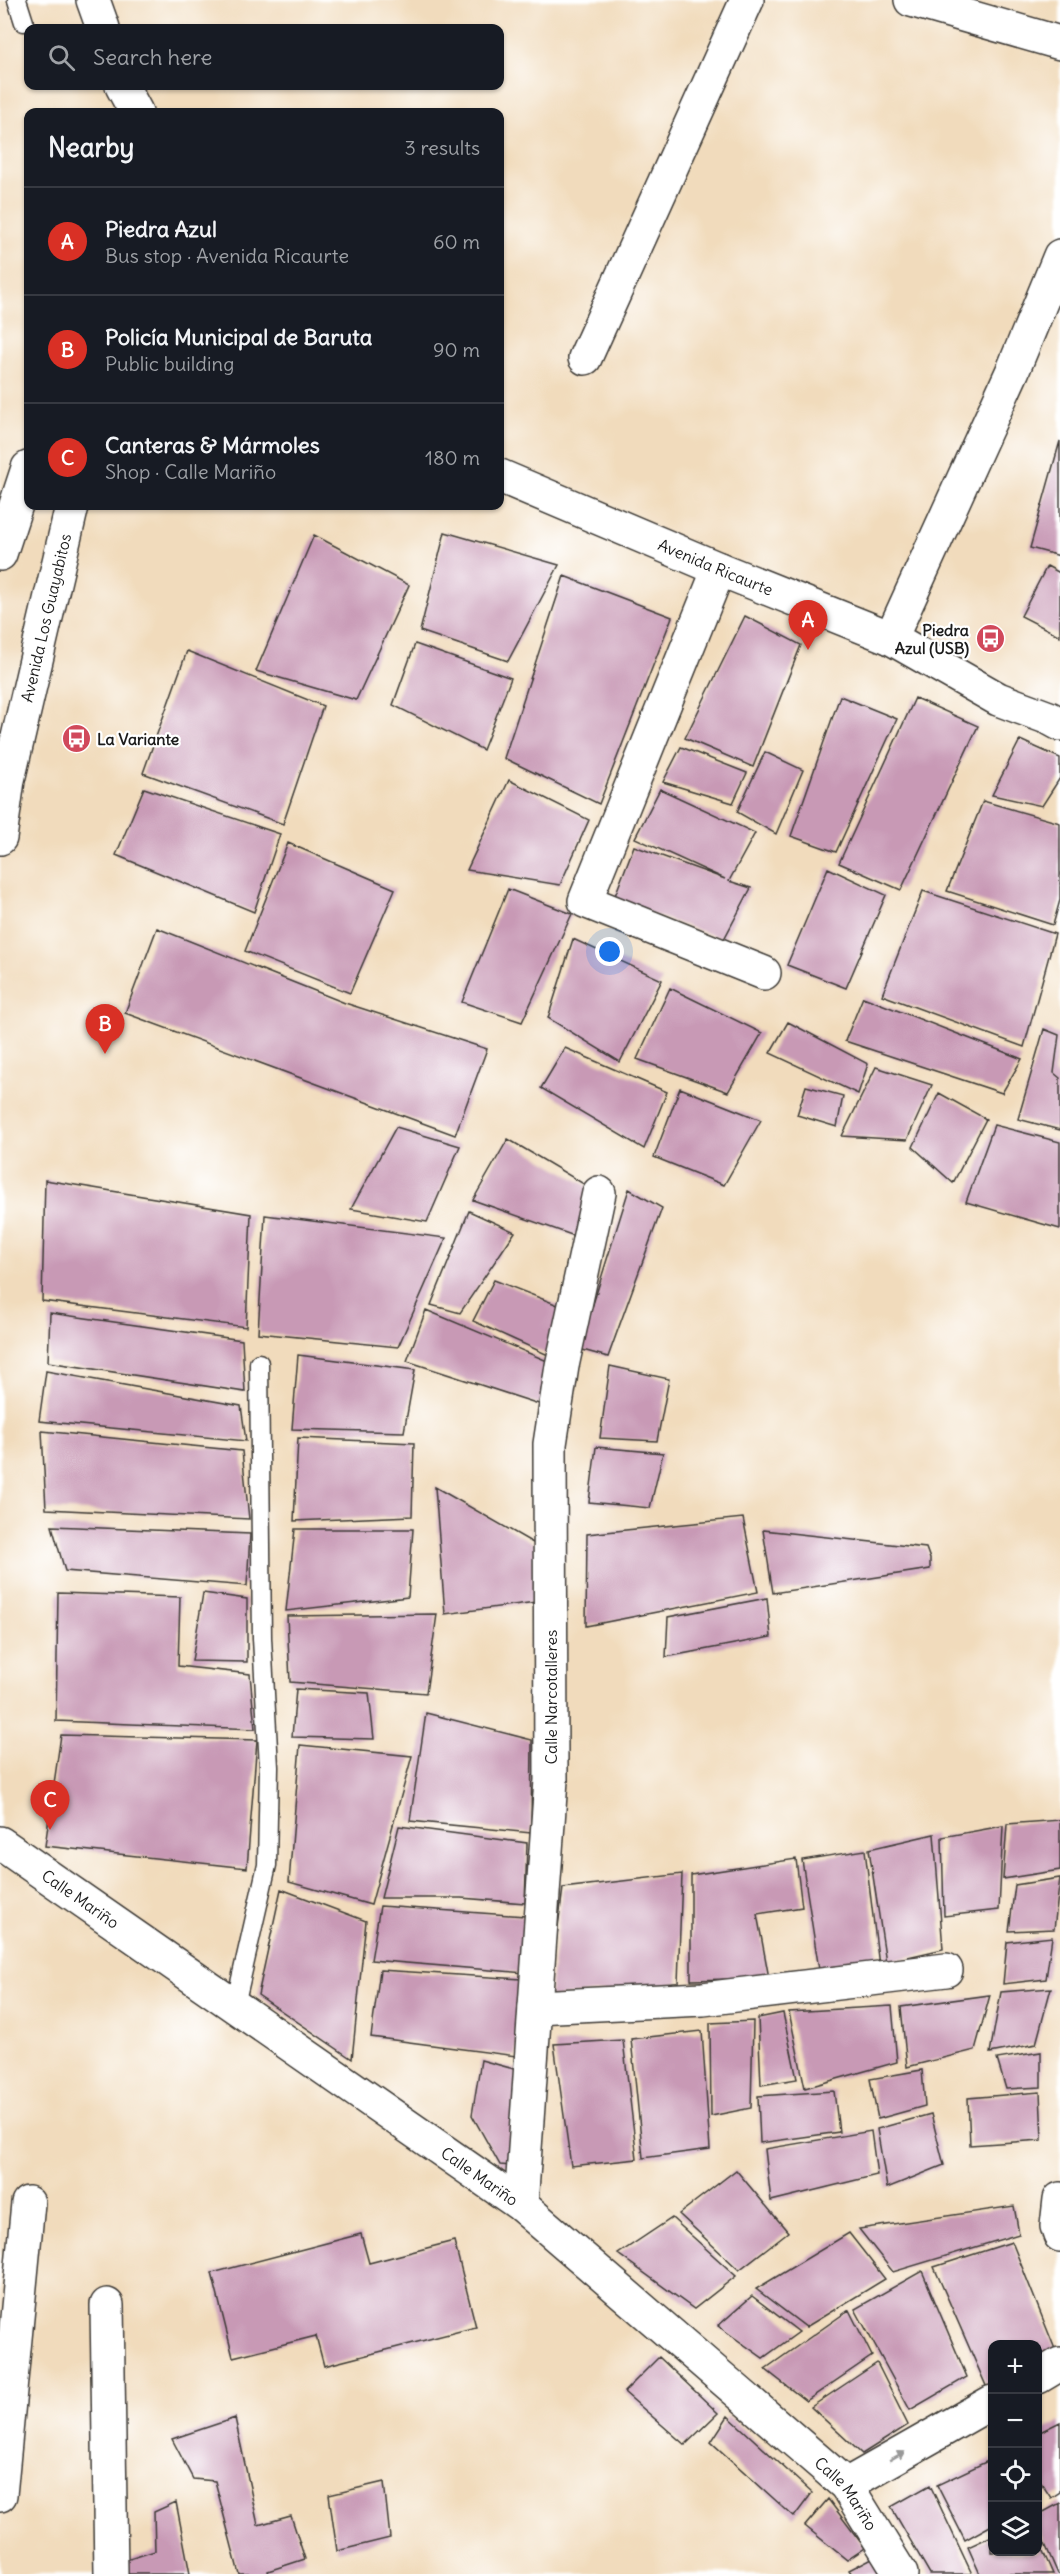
<!DOCTYPE html>
<html lang="en">
<head>
<meta charset="utf-8">
<style>
  :root { --surface:#171b24; --page:#242831; --text:#f1f3f6; --muted:#9ea1a6; --line:#363941; --accent:#d93025 }
  body { margin:0; font-family:Delius,sans-serif; background:var(--page); color:var(--text) }
  .controls { position:absolute; right:18px; bottom:18px; display:grid; overflow:hidden; border-radius:12px; box-shadow:0 2px 4px #0004 }
  .controls button { width:54px; height:54px; display:grid; place-items:center; padding:0; border:0; border-bottom:2px solid var(--line); background:var(--surface); color:var(--text); font:30px sans-serif }
  .you { position:absolute; left:610px; top:952px; width:21px; height:21px; margin:-15px; border:4px solid #fff; border-radius:50%; background:#1a73e8; box-shadow:0 0 0 9px #1a73e833 }
  .badge { display:grid; place-items:center; width:39px; height:39px; border-radius:50%; background:var(--accent); color:#fff; font-size:20px; font-weight:700 }
  .pin { position:absolute; translate:-50% -50px; filter:drop-shadow(0 2px 3px #0008) }
  .pin::after { content:''; position:absolute; top:32px; width:21px; height:18px; background:inherit; clip-path:polygon(0 0,100% 0,50% 100%) }
  .list { margin:0; padding:0; list-style:none }
  h2 { display:flex; justify-content:space-between; align-items:center; height:78px; margin:0; padding:0 24px; font-size:26px }
  h2 small { font-size:20px; font-weight:400; color:var(--muted) }
  .list li { display:grid; grid-template-columns:39px 1fr auto; gap:18px; align-items:center; box-sizing:border-box; height:108px; padding:0 24px; border-top:2px solid var(--line) }
  .list b { display:block; font-size:22px; white-space:nowrap }
  .list p { margin:0; font-size:20px; white-space:nowrap; color:var(--muted) }
  .list em { font-size:20px; font-style:normal; color:var(--muted) }
  .icon { flex:none; width:33px; height:33px; fill:none; stroke:currentColor; stroke-width:2; stroke-linecap:round; stroke-linejoin:round }
  .map { position:relative; flex:none; width:1060px; height:2574px; overflow:hidden }
  .search { position:absolute; background:var(--surface); box-shadow:0 2px 4px #0004; left:24px; top:24px; width:480px; height:66px; display:flex; align-items:center; gap:15px; box-sizing:border-box; padding:0 21px; border-radius:12px; color:var(--muted); font-size:22px }
  .panel { position:absolute; background:var(--surface); box-shadow:0 2px 4px #0004; left:24px; top:108px; width:480px; height:402px; border-radius:12px }
  .map>svg:first-child { display:block }
  .building { fill:#c899b5 }
  .lines { fill:none; stroke-linecap:round; stroke-linejoin:round }
  .service-casing { stroke:#3c3934; stroke-width:21 }
  .minor-casing { stroke:#3c3934; stroke-width:36 }
  .primary-casing { stroke:#3c3934; stroke-width:36 }
  .service { stroke:#fff; stroke-width:18 }
  .minor { stroke:#fff; stroke-width:33 }
  .primary { stroke:#fff; stroke-width:33 }
  .oneway { fill:#999 }
  .labels { text-anchor:middle; dominant-baseline:central; stroke-width:4.5; stroke-linejoin:round; paint-order:stroke }
  .street-label { font-size:16px; fill:#1c1c1c; stroke:#fff }
  .poi-label { font-size:16px; font-weight:bold; fill:#1c1c1c; stroke:#fff; text-anchor:end }
</style>
</head>
<body>
<div class="map">
<svg width="1060" height="2574" viewBox="0 0 1060 2574">
  <rect width="100%" height="100%" fill="#fff"/>
  <filter id="ink" filterUnits="userSpaceOnUse"><feTurbulence type="fractalNoise" baseFrequency=".0167" numOctaves="2"/><feDisplacementMap in="SourceGraphic" scale="12" xChannelSelector="R" yChannelSelector="G"/><feConvolveMatrix kernelMatrix="1 2 1 2 8 2 1 2 1" color-interpolation-filters="sRGB"/></filter>
  <filter id="wash" filterUnits="userSpaceOnUse"><feTurbulence type="fractalNoise" baseFrequency=".008" numOctaves="4" result="noise"/><feDisplacementMap in="SourceGraphic" scale="24" xChannelSelector="R" yChannelSelector="G"/><feGaussianBlur stdDeviation="1.35" result="paint"/><feColorMatrix in="noise" values="0 0 0 0 0 0 0 0 0 0 0 0 0 0 0 0 0 1.4 0 .05"/><feComposite in="paint" operator="in"/></filter>
  <g filter="url(#wash)">
    <rect width="100%" height="100%" fill="#f1dbbc"/>
    <g id="blocks">
      <!-- building -->
      <path class="building" d="M 1060,441 L 1060,556 L 1030,548 Z
        M 445,532 L 559,565 L 508,661 L 420,631 Z
        M 314,535 L 409,585 L 356,700 L 256,671 Z
        M 1047,566 L 1060,573 L 1060,636 L 1021,616 Z
        M 564,576 L 672,617 L 599,804 L 504,758 Z
        M 745,616 L 801,645 L 753,767 L 685,738 Z
        M 415,644 L 511,678 L 483,750 L 393,705 Z
        M 187,651 L 323,706 L 283,824 L 143,773 Z
        M 840,696 L 897,719 L 836,852 L 791,836 Z
        M 915,698 L 978,726 L 901,890 L 839,863 Z
        M 1020,740 L 1060,758 L 1060,778 L 1042,806 L 992,795 Z
        M 681,747 L 747,773 L 733,803 L 663,782 Z
        M 765,752 L 803,770 L 776,834 L 737,812 Z
        M 509,780 L 589,820 L 560,885 L 467,870 Z
        M 144,788 L 280,834 L 254,912 L 116,855 Z
        M 660,789 L 755,833 L 729,881 L 751,888 L 724,939 L 613,901 L 634,846 L 725,879 L 635,838 Z
        M 983,801 L 1060,823 L 1060,900 L 1053,925 L 947,891 Z
        M 288,843 L 395,889 L 350,993 L 245,951 Z
        M 828,868 L 886,895 L 846,988 L 787,965 Z
        M 508,889 L 572,914 L 522,1022 L 462,1002 Z
        M 923,891 L 1055,934 L 1024,1047 L 882,995 Z
        M 157,928 L 345,1003 L 487,1049 L 455,1135 L 125,1013 Z
        M 573,939 L 662,980 L 620,1062 L 548,1018 Z
        M 670,988 L 762,1033 L 728,1092 L 637,1059 Z
        M 863,997 L 1022,1059 L 1002,1093 L 845,1041 Z
        M 788,1022 L 868,1064 L 858,1094 L 770,1053 Z
        M 1044,1029 L 1059,1035 L 1054,1073 L 1060,1078 L 1060,1130 L 1018,1119 Z
        M 565,1048 L 667,1092 L 644,1149 L 541,1088 Z
        M 876,1067 L 932,1085 L 907,1140 L 842,1136 Z
        M 806,1086 L 843,1096 L 837,1127 L 797,1115 Z
        M 680,1088 L 761,1120 L 724,1185 L 654,1157 Z
        M 939,1093 L 986,1119 L 953,1183 L 913,1147 Z
        M 994,1125 L 1060,1142 L 1060,1229 L 966,1202 Z
        M 396,1127 L 460,1146 L 427,1222 L 351,1209 Z
        M 508,1139 L 599,1193 L 583,1239 L 473,1200 Z
        M 45,1180 L 251,1214 L 246,1327 L 42,1301 Z
        M 629,1189 L 662,1208 L 608,1357 L 579,1349 Z
        M 469,1211 L 515,1232 L 460,1313 L 431,1305 Z
        M 265,1215 L 446,1238 L 398,1347 L 258,1333 Z
        M 494,1280 L 563,1307 L 548,1355 L 473,1321 Z
        M 426,1310 L 552,1363 L 542,1405 L 407,1361 Z
        M 50,1313 L 242,1340 L 245,1392 L 48,1362 Z
        M 298,1355 L 415,1370 L 404,1432 L 292,1429 Z
        M 610,1366 L 669,1379 L 657,1441 L 600,1438 Z
        M 46,1371 L 241,1406 L 246,1441 L 39,1421 Z
        M 42,1431 L 242,1451 L 249,1519 L 46,1509 Z
        M 298,1438 L 414,1443 L 412,1516 L 294,1521 Z
        M 596,1447 L 663,1453 L 650,1508 L 589,1502 Z
        M 435,1487 L 540,1547 L 536,1602 L 445,1614 Z
        M 743,1518 L 758,1592 L 586,1626 L 587,1534 Z
        M 52,1526 L 250,1534 L 247,1586 L 65,1571 Z
        M 295,1529 L 413,1529 L 408,1597 L 286,1611 Z
        M 763,1530 L 926,1548 L 930,1559 L 930,1569 L 773,1593 Z
        M 58,1593 L 180,1597 L 178,1666 L 250,1674 L 255,1729 L 56,1721 Z
        M 203,1593 L 247,1599 L 247,1662 L 192,1661 Z
        M 767,1598 L 771,1637 L 666,1657 L 668,1617 Z
        M 437,1614 L 426,1693 L 290,1682 L 287,1616 Z
        M 296,1689 L 369,1693 L 374,1739 L 292,1737 Z
        M 426,1713 L 532,1740 L 531,1833 L 410,1821 Z
        M 61,1735 L 257,1740 L 247,1868 L 45,1846 Z
        M 300,1745 L 412,1756 L 371,1905 L 289,1882 Z
        M 1060,1820 L 1060,1870 L 1003,1879 L 1007,1824 Z
        M 399,1826 L 527,1843 L 525,1903 L 461,1898 L 381,1898 Z
        M 1003,1826 L 999,1910 L 944,1916 L 942,1837 Z
        M 934,1834 L 943,1949 L 886,1962 L 869,1849 Z
        M 865,1850 L 879,1966 L 820,1976 L 802,1860 Z
        M 796,1859 L 802,1907 L 757,1914 L 769,1978 L 691,1980 L 691,1875 Z
        M 682,1874 L 678,1983 L 549,1998 L 563,1888 Z
        M 1060,1878 L 1054,1929 L 1009,1931 L 1015,1885 Z
        M 281,1889 L 366,1921 L 352,2059 L 258,1995 Z
        M 380,1906 L 525,1916 L 525,1973 L 371,1960 Z
        M 1052,1937 L 1046,1979 L 1003,1984 L 1007,1942 Z
        M 380,1970 L 522,1979 L 516,2056 L 371,2037 Z
        M 1051,1988 L 1036,2044 L 990,2053 L 1001,1992 Z
        M 990,1995 L 975,2050 L 907,2067 L 901,2007 Z
        M 892,2006 L 897,2062 L 805,2088 L 789,2012 Z
        M 783,2013 L 797,2079 L 761,2085 L 758,2018 Z
        M 753,2021 L 751,2108 L 711,2116 L 710,2023 Z
        M 702,2031 L 710,2149 L 643,2158 L 631,2039 Z
        M 623,2040 L 637,2159 L 571,2166 L 554,2044 Z
        M 1041,2052 L 1041,2087 L 1006,2089 L 997,2059 Z
        M 481,2060 L 521,2071 L 512,2166 L 500,2165 L 472,2115 Z
        M 922,2070 L 925,2106 L 878,2119 L 870,2079 Z
        M 834,2091 L 839,2132 L 760,2143 L 758,2096 Z
        M 1040,2092 L 1042,2140 L 970,2145 L 968,2098 Z
        M 931,2114 L 944,2165 L 887,2188 L 877,2129 Z
        M 871,2131 L 877,2175 L 771,2201 L 765,2149 Z
        M 736,2170 L 788,2232 L 739,2270 L 679,2214 Z
        M 1014,2206 L 1019,2234 L 893,2272 L 859,2229 Z
        M 672,2218 L 736,2276 L 694,2309 L 618,2254 Z
        M 849,2233 L 885,2279 L 806,2327 L 756,2289 Z
        M 361,2234 L 369,2263 L 454,2241 L 476,2327 L 324,2366 L 316,2336 L 233,2357 L 212,2273 Z
        M 1012,2242 L 1057,2354 L 1038,2363 L 1038,2344 L 992,2344 L 992,2386 L 987,2388 L 934,2267 Z
        M 922,2271 L 967,2377 L 910,2410 L 855,2309 Z
        M 752,2296 L 799,2332 L 763,2358 L 718,2326 Z
        M 849,2310 L 872,2356 L 806,2401 L 765,2369 Z
        M 659,2357 L 718,2413 L 685,2445 L 624,2392 Z
        M 877,2363 L 908,2425 L 862,2454 L 811,2407 Z
        M 728,2416 L 812,2493 L 794,2517 L 711,2442 Z
        M 235,2418 L 258,2525 L 291,2516 L 305,2559 L 268,2571 L 269,2574 L 239,2574 L 215,2481 L 193,2479 L 172,2439 Z
        M 1060,2422 L 1060,2492 L 1051,2498 L 1038,2478 L 1038,2433 Z
        M 992,2459 L 992,2525 L 965,2540 L 937,2485 Z
        M 384,2482 L 390,2538 L 337,2551 L 329,2495 Z
        M 930,2485 L 972,2574 L 930,2574 L 891,2507 Z
        M 828,2499 L 865,2548 L 847,2560 L 805,2526 Z
        M 176,2502 L 190,2574 L 125,2574 L 123,2561 L 155,2551 L 154,2512 Z
        M 1060,2503 L 1060,2574 L 1058,2574 L 1038,2528 L 1038,2515 Z
        M 992,2536 L 992,2552 L 1038,2552 L 1038,2540 L 1053,2574 L 980,2574 L 968,2547 Z
        M 872,2558 L 881,2574 L 852,2574 L 849,2570 Z"/>
    </g>
  </g>
  <g filter="url(#ink)">
    <use href="#blocks" fill-opacity="0" stroke="#3c3934" stroke-width="1.5"/>
    <g class="lines">
      <defs>
        <path id="service" d="M 17,0 L 24,22
          M 235,2005 L 267,1865 L 269,1767 L 262,1638 L 259,1363"/>
        <g id="minor">
          <path d="M 911,0 L 1060,43"/>
          <path d="M 585,358 L 747,0"/>
          <path id="s1" d="M 500,476 L 719,569 L 891,638 L 998,699 L 1049,718 L 1060,724"/>
          <path d="M 719,569 L 585,901 L 764,973"/>
          <path d="M 891,638 L 1013,370 L 1060,256"/>
          <path id="s2" d="M 0,1843 L 521,2205 L 846,2485 L 901,2574"/>
          <path d="M 535,2007 L 703,1999 L 946,1970"/>
          <path d="M 1060,2199 L 1057,2226 L 1060,2235"/>
          <path d="M 521,2205 L 551,1780 L 550,1444 L 562,1366 L 599,1193"/>
          <path d="M 107,2305 L 111,2574"/>
          <path d="M 1038,2377 L 1060,2364"/>
          <path d="M 846,2485 L 992,2402"/>
          <path d="M 0,2495 L 28,2203"/>
        </g>
        <g id="primary">
          <path d="M 93,0 L 103,28"/>
          <path d="M 122,86 L 136,112"/>
          <path d="M 0,554 L 28,468"/>
          <path id="s3" d="M 0,838 L 8,780 L 72,506"/>
        </g>
      </defs>
      <!-- service casing -->
      <use href="#service" class="service-casing"/>
      <!-- minor casing -->
      <use href="#minor" class="minor-casing"/>
      <!-- primary casing -->
      <use href="#primary" class="primary-casing"/>
      <!-- service -->
      <use href="#service" class="service"/>
      <!-- minor -->
      <use href="#minor" class="minor"/>
      <!-- primary -->
      <use href="#primary" class="primary"/>
    </g>
    <!-- one-way arrows -->
    <defs><path id="oneway-solid" d="M-6-.8H1V-3.2L6.5 0L1 3.2V.8H-6Z" transform="scale(1.5)"/></defs>
    <use class="oneway" href="#oneway-solid" transform="translate(897 2456) rotate(-29)"/>
  </g>
  <!-- icons -->
  <defs>
    <symbol id="bus-disc" viewBox="-11 -11 22 22"><circle r="9.5" fill="#d1495b" stroke="#fff"/><path d="M-5-6H5V4H4V6H2V4H-2V6H-4V4H-5ZM-3.5-4V0h7V-4ZM-3.5 1.2v1.5H-2V1.2ZM2 1.2v1.5H3.5V1.2Z" fill="#fff"/></symbol>
  </defs>
  <g fill-rule="evenodd">
    <use href="#bus-disc" x="974" y="622" width="33" height="33"/>
    <use href="#bus-disc" x="60" y="722" width="33" height="33"/>
  </g>
  <g class="labels">
    <!-- street labels -->
    <g class="street-label">
      <text stroke="none"><textPath href="#s1" startOffset="234">Avenida Ricaurte</textPath></text>
      <text stroke="none"><textPath href="#s3" startOffset="225">Avenida Los Guayabitos</textPath></text>
      <text transform="translate(551 1697) rotate(-90)">Calle Narcotalleres</text>
      <text stroke="none"><textPath href="#s2" startOffset="98">Calle Mariño</textPath></text>
      <text stroke="none"><textPath href="#s2" startOffset="584">Calle Mariño</textPath></text>
      <text stroke="none"><textPath href="#s2" startOffset="1070">Calle Mariño</textPath></text>
    </g>
    <!-- poi labels -->
    <g class="poi-label">
      <text x="969" y="630">Piedra<tspan x="969" dy="18">Azul (USB)</tspan></text>
      <text x="97" y="739" text-anchor="start">La Variante</text>
    </g>
  </g>
</svg>
<div class="controls">
<button>+</button>
<button>−</button>
<button><svg class="icon" aria-label="locate" viewBox="0 0 24 24"><circle cx="12" cy="12" r="6"/><path d="M12 2v4M12 18v4M2 12h4M18 12h4"/></svg></button>
<button><svg class="icon" aria-label="layers" viewBox="0 0 24 24"><path d="M12 4l9 5-9 5-9-5zM3 14l9 5 9-5"/></svg></button>
</div>
<div class="you"></div>
<div class="pin badge" style="left:808px;top:650px">A</div>
<div class="pin badge" style="left:105px;top:1054px">B</div>
<div class="pin badge" style="left:50px;top:1830px">C</div>
<div class="search"><svg class="icon" aria-label="search" viewBox="0 0 24 24"><circle cx="10" cy="10" r="6"/><path d="M15 15l6 6"/></svg>Search here</div>
<section class="panel">
<h2>Nearby<small>3 results</small></h2>
<ul class="list">
<li><span class="badge">A</span><div><b>Piedra Azul</b><p>Bus stop · Avenida Ricaurte</p></div><em>60 m</em></li>
<li><span class="badge">B</span><div><b>Policía Municipal de Baruta</b><p>Public building</p></div><em>90 m</em></li>
<li><span class="badge">C</span><div><b>Canteras &amp; Mármoles</b><p>Shop · Calle Mariño</p></div><em>180 m</em></li>
</ul>
</section>
</div>
</body>
</html>
